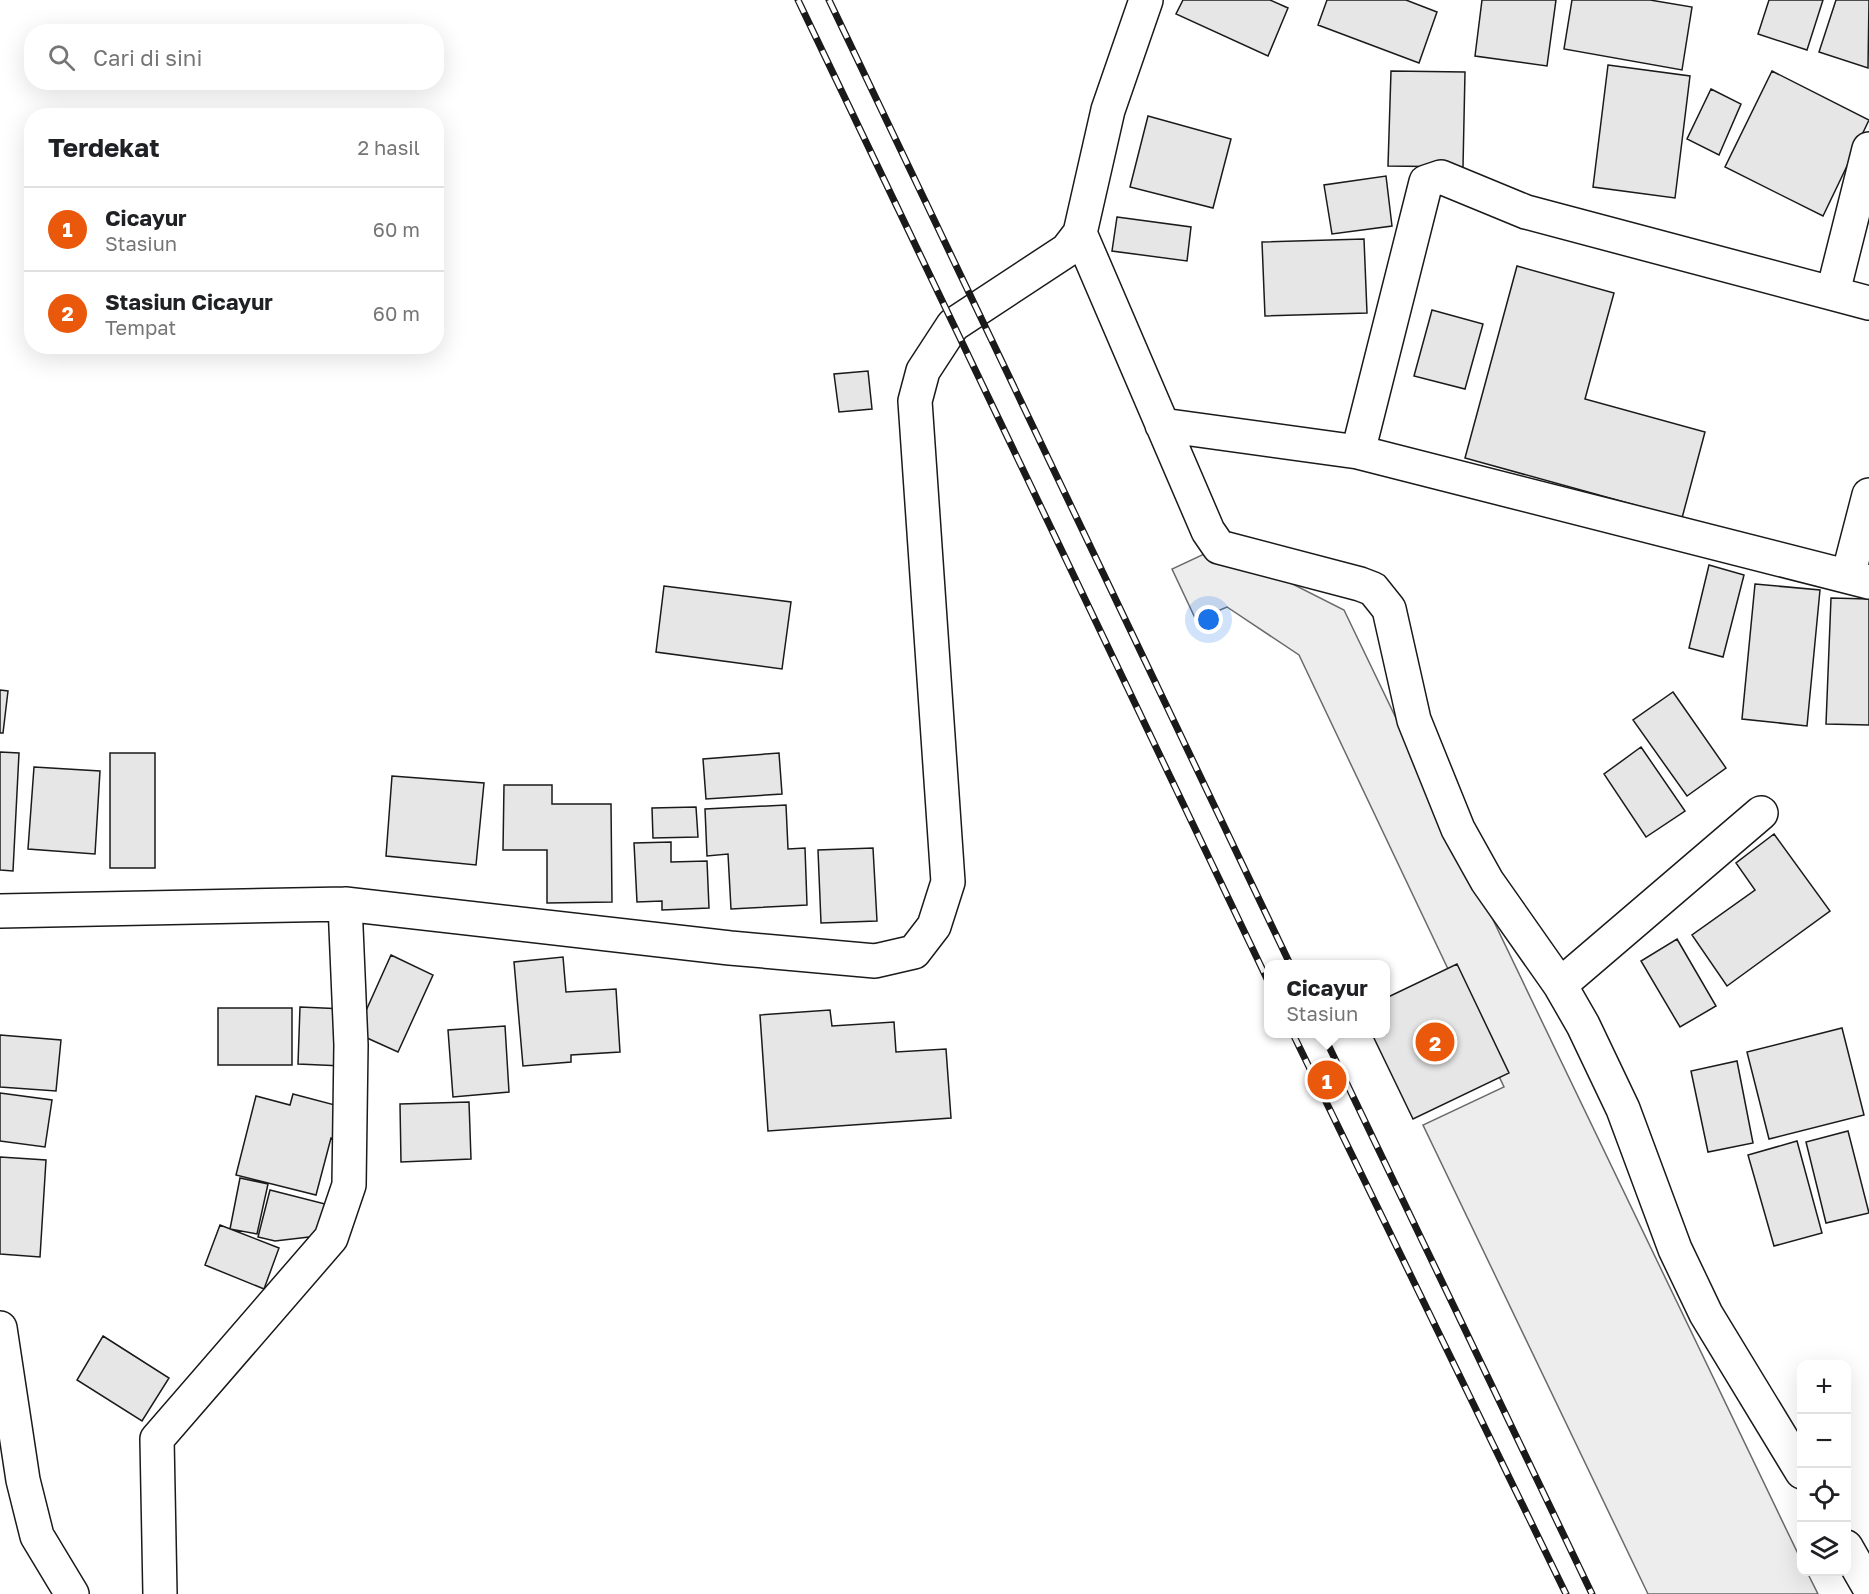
<!DOCTYPE html>
<html lang="id">
<head>
<meta charset="utf-8">
<style>
  :root { --surface:#fff; --page:#f6f6f6; --text:#202124; --muted:#757577; --line:#e0e0e0; --accent:#ea580c }
  body { margin:0; font-family:"Golos Text",sans-serif; background:var(--page); color:var(--text) }
  .controls { position:absolute; right:18px; bottom:18px; display:grid; overflow:hidden; border-radius:12px; box-shadow:0 6px 24px #0002 }
  .controls button { width:54px; height:54px; display:grid; place-items:center; padding:0; border:0; border-bottom:2px solid var(--line); background:var(--surface); color:var(--text); font:30px sans-serif }
  .you { position:absolute; left:1209px; top:620px; width:21px; height:21px; margin:-15px; border:4px solid #fff; border-radius:50%; background:#1a73e8; box-shadow:0 0 0 9px #1a73e833 }
  .badge { display:grid; place-items:center; width:39px; height:39px; border-radius:50%; background:var(--accent); color:#fff; font-size:20px; font-weight:700 }
  .pin { position:absolute; translate:-50% -50%; border:3px solid #fff; box-shadow:0 2px 6px #0006 }
  .popup { position:absolute; left:1264px; top:960px; width:126px; height:78px; box-sizing:border-box; display:grid; place-content:center; border-radius:12px; background:var(--surface); filter:drop-shadow(0 2px 4px #0005); font-size:20px; white-space:nowrap; color:var(--muted) }
  .popup b { font-size:22px; color:var(--text) }
  .popup::after { content:''; position:absolute; left:50%; top:100%; margin-left:-12px; border:12px solid transparent; border-top-color:var(--surface) }
  .list { margin:0; padding:0; list-style:none }
  h2 { display:flex; justify-content:space-between; align-items:center; height:78px; margin:0; padding:0 24px; font-size:26px }
  h2 small { font-size:20px; font-weight:400; color:var(--muted) }
  .list li { display:grid; grid-template-columns:39px 1fr auto; gap:18px; align-items:center; box-sizing:border-box; height:84px; padding:0 24px; border-top:2px solid var(--line) }
  .list b { display:block; font-size:22px; white-space:nowrap }
  .list p { margin:0; font-size:20px; white-space:nowrap; color:var(--muted) }
  .list em { font-size:20px; font-style:normal; color:var(--muted) }
  .icon { flex:none; width:33px; height:33px; fill:none; stroke:currentColor; stroke-width:2; stroke-linecap:round; stroke-linejoin:round }
  .map { position:relative; flex:none; width:1869px; height:1594px; overflow:hidden }
  .search { position:absolute; background:var(--surface); box-shadow:0 6px 24px #0002; left:24px; top:24px; width:420px; height:66px; display:flex; align-items:center; gap:15px; box-sizing:border-box; padding:0 21px; border-radius:24px; color:var(--muted); font-size:22px }
  .panel { position:absolute; background:var(--surface); box-shadow:0 6px 24px #0002; left:24px; top:108px; width:420px; height:246px; border-radius:24px }
  .map>svg:first-child { display:block }
  .parking { fill:#ededed; stroke:#6a6a6a; stroke-width:1.5 }
  .building { fill:#e6e6e6; stroke:#1a1a1a; stroke-width:1.5 }
  .lines { fill:none; stroke-linecap:round; stroke-linejoin:round }
  .street-casing { stroke:#1a1a1a; stroke-width:36 }
  .street { stroke:#fff; stroke-width:33 }
  .rail-casing { stroke:#1a1a1a; stroke-width:7 }
  .rail { stroke:#fff; stroke-width:4.5; stroke-dasharray:14; stroke-linecap:butt }
</style>
</head>
<body>
<div class="map">
<svg width="1869" height="1594" viewBox="0 0 1869 1594">
  <rect width="100%" height="100%" fill="#fff"/>
  <!-- parking -->
  <path class="parking" d="M 1219,547 L 1344,610 L 1801,1560 L 1802,1572 L 1807,1572 L 1818,1594 L 1648,1594 L 1423,1125 L 1504,1087 L 1299,655 L 1227,607 L 1196,620 L 1172,569 Z"/>
  <!-- building -->
  <path class="building" d="M 1183,0 L 1270,0 L 1288,8 L 1268,56 L 1176,14 Z
    M 1327,0 L 1406,0 L 1437,12 L 1419,63 L 1318,25 Z
    M 1482,0 L 1556,0 L 1547,66 L 1475,56 Z
    M 1572,0 L 1650,0 L 1692,7 L 1682,70 L 1564,49 Z
    M 1769,0 L 1823,0 L 1807,50 L 1758,34 Z
    M 1836,0 L 1869,0 L 1868,68 L 1819,52 Z
    M 1608,65 L 1690,76 L 1675,198 L 1593,187 Z
    M 1391,71 L 1465,72 L 1463,167 L 1388,166 Z
    M 1772,71 L 1869,120 L 1823,216 L 1725,167 Z
    M 1711,89 L 1741,104 L 1719,155 L 1687,139 Z
    M 1148,116 L 1231,139 L 1213,208 L 1130,187 Z
    M 1386,176 L 1392,226 L 1332,234 L 1324,185 Z
    M 1117,217 L 1191,227 L 1187,261 L 1112,251 Z
    M 1364,239 L 1367,313 L 1265,316 L 1262,242 Z
    M 1517,266 L 1614,293 L 1585,399 L 1705,432 L 1682,518 L 1465,458 Z
    M 1432,310 L 1483,324 L 1465,389 L 1414,376 Z
    M 868,371 L 872,409 L 839,412 L 834,374 Z
    M 1709,565 L 1744,575 L 1723,657 L 1689,648 Z
    M 1755,584 L 1820,590 L 1807,726 L 1742,719 Z
    M 664,586 L 791,602 L 782,669 L 656,652 Z
    M 1831,598 L 1869,599 L 1869,725 L 1826,724 Z
    M 0,690 L 8,691 L 3,733 L 0,733 Z
    M 1673,692 L 1726,768 L 1687,796 L 1633,720 Z
    M 1641,747 L 1685,811 L 1646,837 L 1604,774 Z
    M 0,752 L 19,753 L 13,871 L 0,870 Z
    M 110,753 L 155,753 L 155,868 L 110,868 Z
    M 779,753 L 782,794 L 706,799 L 703,759 Z
    M 34,767 L 100,771 L 95,854 L 28,849 Z
    M 392,776 L 484,783 L 476,865 L 386,856 Z
    M 504,785 L 552,785 L 552,804 L 611,804 L 612,902 L 547,903 L 547,850 L 503,850 Z
    M 786,805 L 788,849 L 805,848 L 807,905 L 731,909 L 728,854 L 707,856 L 705,809 Z
    M 696,807 L 698,837 L 653,838 L 652,808 Z
    M 1774,834 L 1830,911 L 1727,986 L 1692,935 L 1755,890 L 1736,863 Z
    M 671,842 L 671,862 L 707,861 L 709,908 L 662,910 L 662,901 L 637,902 L 634,843 Z
    M 873,848 L 877,921 L 821,923 L 818,850 Z
    M 1677,939 L 1716,1006 L 1680,1027 L 1641,961 Z
    M 391,955 L 433,975 L 398,1052 L 356,1033 Z
    M 563,957 L 566,992 L 616,989 L 620,1052 L 571,1055 L 571,1062 L 523,1066 L 514,962 Z
    M 1457,964 L 1509,1073 L 1413,1119 L 1372,1034 L 1386,1034 L 1386,998 Z
    M 300,1007 L 345,1009 L 343,1066 L 298,1064 Z
    M 218,1008 L 292,1008 L 292,1065 L 218,1065 Z
    M 830,1010 L 832,1026 L 894,1022 L 896,1052 L 946,1049 L 951,1118 L 768,1131 L 760,1015 Z
    M 505,1026 L 509,1092 L 453,1097 L 448,1030 Z
    M 1842,1028 L 1864,1115 L 1769,1139 L 1747,1052 Z
    M 0,1035 L 61,1040 L 56,1091 L 0,1087 Z
    M 1737,1061 L 1753,1143 L 1708,1152 L 1691,1071 Z
    M 0,1093 L 52,1100 L 45,1147 L 0,1141 Z
    M 293,1094 L 335,1105 L 343,1142 L 331,1138 L 316,1195 L 236,1175 L 256,1096 L 290,1105 Z
    M 469,1102 L 471,1159 L 401,1162 L 400,1104 Z
    M 1848,1131 L 1869,1213 L 1826,1223 L 1806,1142 Z
    M 1797,1141 L 1822,1233 L 1774,1246 L 1748,1155 Z
    M 0,1157 L 46,1160 L 40,1257 L 0,1254 Z
    M 240,1178 L 268,1184 L 257,1234 L 230,1229 Z
    M 270,1190 L 333,1206 L 326,1235 L 275,1241 L 258,1237 Z
    M 220,1225 L 279,1248 L 264,1289 L 205,1265 Z
    M 103,1336 L 169,1378 L 142,1421 L 77,1380 Z"/>
  <g class="lines">
    <defs>
      <path id="street" d="M 1080,233 L 1208,531 L 1219,547 L 1360,584 L 1373,589 L 1389,609 L 1414,720 L 1458,829 L 1487,881 L 1560,985 L 1583,1025 L 1623,1109 L 1675,1249 L 1706,1314 L 1802,1472
        M 1833,292 L 1869,149
        M 1162,425 L 1358,452 L 1869,582
        M 1358,452 L 1426,182 L 1441,177 L 1526,212 L 1869,303
        M 1848,576 L 1869,495
        M 0,911 L 345,904 L 730,948 L 875,961 L 914,952 L 934,926 L 948,882 L 915,401 L 923,371 L 953,325 L 1067,250 L 1080,233 L 1108,110 L 1146,0
        M 1560,985 L 1761,813
        M 0,1328 L 23,1480 L 37,1536 L 72,1594
        M 1846,1547 L 1869,1587
        M 160,1594 L 157,1439 L 331,1238 L 349,1185 L 351,1045 L 345,904"/>
    </defs>
    <!-- street casing -->
    <use href="#street" class="street-casing"/>
    <!-- street -->
    <use href="#street" class="street"/>
    <defs>
      <path id="rail" d="M 798,0 L 1268,981
        M 829,0 L 1290,964
        M 1293,1034 L 1566,1594
        M 1323,1034 L 1592,1594"/>
    </defs>
    <!-- rail casing -->
    <use href="#rail" class="rail-casing"/>
    <!-- rail -->
    <use href="#rail" class="rail"/>
  </g>
</svg>
<div class="controls">
<button>+</button>
<button>−</button>
<button><svg class="icon" aria-label="locate" viewBox="0 0 24 24"><circle cx="12" cy="12" r="6"/><path d="M12 2v4M12 18v4M2 12h4M18 12h4"/></svg></button>
<button><svg class="icon" aria-label="layers" viewBox="0 0 24 24"><path d="M12 4l9 5-9 5-9-5zM3 14l9 5 9-5"/></svg></button>
</div>
<div class="you"></div>
<div class="pin badge" style="left:1327px;top:1080px">1</div>
<div class="popup"><b>Cicayur</b>Stasiun</div>
<div class="pin badge" style="left:1435px;top:1042px">2</div>
<div class="search"><svg class="icon" aria-label="search" viewBox="0 0 24 24"><circle cx="10" cy="10" r="6"/><path d="M15 15l6 6"/></svg>Cari di sini</div>
<section class="panel">
<h2>Terdekat<small>2 hasil</small></h2>
<ul class="list">
<li><span class="badge">1</span><div><b>Cicayur</b><p>Stasiun</p></div><em>60 m</em></li>
<li><span class="badge">2</span><div><b>Stasiun Cicayur</b><p>Tempat</p></div><em>60 m</em></li>
</ul>
</section>
</div>
</body>
</html>
